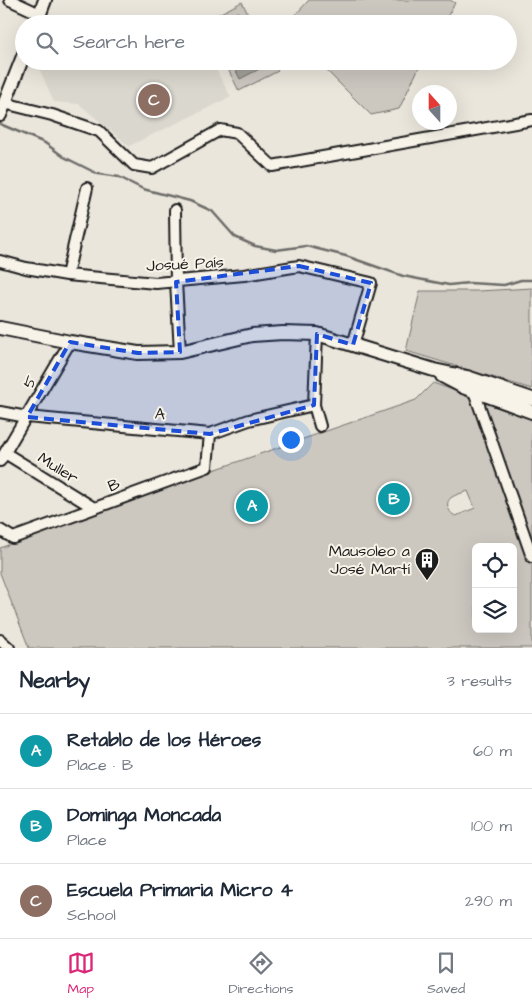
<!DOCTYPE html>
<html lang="en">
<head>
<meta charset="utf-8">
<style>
  :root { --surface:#fff; --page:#f2f2f3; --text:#1f2937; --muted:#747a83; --line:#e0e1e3; --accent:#db2777 }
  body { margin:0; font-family:"Architects Daughter",sans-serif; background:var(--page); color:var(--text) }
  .controls { position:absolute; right:15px; bottom:15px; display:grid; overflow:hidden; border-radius:8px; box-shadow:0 5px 20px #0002 }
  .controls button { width:45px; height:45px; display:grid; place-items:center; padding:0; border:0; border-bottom:1px solid var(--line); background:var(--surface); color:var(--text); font:25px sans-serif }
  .compass { position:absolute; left:412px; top:85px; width:45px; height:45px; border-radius:50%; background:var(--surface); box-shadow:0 5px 20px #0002; rotate:339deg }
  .you { position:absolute; left:290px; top:439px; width:18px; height:18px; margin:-12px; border:4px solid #fff; border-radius:50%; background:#1a73e8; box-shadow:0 0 0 8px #1a73e833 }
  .badge { display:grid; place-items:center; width:32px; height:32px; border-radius:50%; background:var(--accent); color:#fff; font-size:16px; font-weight:700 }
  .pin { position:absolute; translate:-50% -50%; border:2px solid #fff; box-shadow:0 1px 5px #0006 }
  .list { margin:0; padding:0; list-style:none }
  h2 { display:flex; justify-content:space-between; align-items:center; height:65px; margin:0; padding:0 20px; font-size:21px }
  h2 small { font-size:16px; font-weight:400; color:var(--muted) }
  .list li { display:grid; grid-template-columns:32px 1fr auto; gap:15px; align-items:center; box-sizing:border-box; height:75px; padding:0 20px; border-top:1px solid var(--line) }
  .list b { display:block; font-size:19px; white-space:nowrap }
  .list p { margin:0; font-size:16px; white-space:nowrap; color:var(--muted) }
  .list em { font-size:16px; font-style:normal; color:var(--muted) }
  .icon { flex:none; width:28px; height:28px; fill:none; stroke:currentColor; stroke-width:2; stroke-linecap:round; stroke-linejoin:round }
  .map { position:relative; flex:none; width:532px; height:648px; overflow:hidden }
  .search { position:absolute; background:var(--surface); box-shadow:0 5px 20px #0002; left:15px; right:15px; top:15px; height:55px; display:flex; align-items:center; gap:12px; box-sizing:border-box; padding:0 18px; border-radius:28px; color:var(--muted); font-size:19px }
  .sheet { height:290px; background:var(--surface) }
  nav { display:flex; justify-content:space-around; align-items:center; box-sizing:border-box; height:70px; border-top:1px solid var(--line); background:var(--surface); font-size:14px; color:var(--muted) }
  nav a { display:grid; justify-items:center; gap:2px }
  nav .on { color:var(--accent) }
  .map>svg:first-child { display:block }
  .built { fill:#dad7ce }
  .green { fill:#ccc8c0; stroke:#74726e; fill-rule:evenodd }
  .water { fill:#a3a19a; stroke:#6d6c68 }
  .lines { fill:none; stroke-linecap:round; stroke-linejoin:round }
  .stream { stroke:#6d6c68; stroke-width:2.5 }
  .minor-casing { stroke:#1c1c1c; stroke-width:14 }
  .major-casing { stroke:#1c1c1c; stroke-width:16 }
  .minor { stroke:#f7f3e8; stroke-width:10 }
  .major { stroke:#f7f3e8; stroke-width:12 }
  .marked { fill:#1d4ed8; fill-opacity:0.2; stroke:#1d4ed8; stroke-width:4; stroke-dasharray:10 6; stroke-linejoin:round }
  .labels { text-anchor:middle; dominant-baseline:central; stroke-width:4; stroke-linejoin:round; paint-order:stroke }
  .street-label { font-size:16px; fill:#1c1c1c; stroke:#f7f3e8 }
  .poi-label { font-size:16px; fill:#1c1c1c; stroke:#f7f3e8; text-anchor:end }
</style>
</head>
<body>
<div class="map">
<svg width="532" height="648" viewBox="0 0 532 648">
  <rect width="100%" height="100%" fill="#eae6dc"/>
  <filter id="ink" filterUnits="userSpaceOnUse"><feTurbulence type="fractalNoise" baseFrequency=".02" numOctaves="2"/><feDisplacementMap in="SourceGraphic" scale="10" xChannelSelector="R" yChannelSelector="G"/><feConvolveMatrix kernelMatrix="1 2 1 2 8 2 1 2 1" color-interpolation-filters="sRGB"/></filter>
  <g filter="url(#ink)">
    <!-- built -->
    <path class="built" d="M 68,19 L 83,24 L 48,24 L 49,20 Z
      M 36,61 L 130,61 L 134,67 L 136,61 L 211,61 L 231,97 L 129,146 L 79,104 L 54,102 Z"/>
    <!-- green -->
    <path class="green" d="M 309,0 L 450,0 L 455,3 L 443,24 L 287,24 Z
      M 242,2 L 253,24 L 204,24 L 203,22 Z
      M 224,61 L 273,61 L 278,71 L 239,91 Z
      M 317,61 L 422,61 L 399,109 L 371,115 Z
      M 532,288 L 532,389 L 406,351 L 420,291 L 478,291 Z
      M 433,383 L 532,418 L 532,648 L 29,648 L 0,573 L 0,548 L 98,510 L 416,400 ZM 468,491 L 475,508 L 456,516 C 451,514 450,512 448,507 C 445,496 460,494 468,491 ZM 476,547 L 513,547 L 513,629 L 476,629 Z"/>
    <!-- water -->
    <path class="water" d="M 238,12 L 245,24 L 215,24 Z
      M 231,61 L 264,61 L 267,65 L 240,79 Z"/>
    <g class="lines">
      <!-- stream -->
      <path class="stream" d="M 0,124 L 45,143 L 64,157 L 98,174 L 119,177 L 143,189 L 190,201 L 212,211 L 235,237 L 255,246 L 276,250 L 306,246 L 346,256 L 403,276 L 449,285 L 469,283 L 504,285 L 521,280 L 532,280"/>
      <defs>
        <path id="minor" d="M 10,0 L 40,14
          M 4,103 L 52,115 L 99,131 L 134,165 L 152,168 L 220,130 L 237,133 L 272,166 L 532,120
          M 175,210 L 176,282 L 180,352
          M 0,261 L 26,268 L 67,275 L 156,283 L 244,275 L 299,266 L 371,283 L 353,345
          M 67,275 L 87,188
          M 317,334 L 314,405 L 320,426
          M 474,391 L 532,557
          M 0,412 L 27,417 L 210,434 L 249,420 L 314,405
          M 5,453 L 94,508
          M 0,461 L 70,342
          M 0,530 L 13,538 L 207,467 L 210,434
          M 0,640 L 9,648"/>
        <path id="major" d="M 36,24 L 45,0
          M 0,115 L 24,54
          M 0,328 L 70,342 L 138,353 L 180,352 L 252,335 L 283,333 L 317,334 L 434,370 L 467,377 L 532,399
          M 442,376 L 463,387 L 532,412"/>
      </defs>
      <!-- minor casing -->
      <use href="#minor" class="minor-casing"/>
      <!-- major casing -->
      <use href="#major" class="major-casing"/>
      <!-- minor -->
      <use href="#minor" class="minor"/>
      <!-- major -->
      <use href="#major" class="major"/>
    </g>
  </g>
  <!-- marked area -->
  <path class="marked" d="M 299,266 L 371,283 L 353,345 L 317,334 L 314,405 L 210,434 L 27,417 L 70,342 L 138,353 L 180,352 L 176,282 Z"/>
  <!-- icons -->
  <defs>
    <symbol id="building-pin" viewBox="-11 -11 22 30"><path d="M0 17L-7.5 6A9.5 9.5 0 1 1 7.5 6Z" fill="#1c1c1c" stroke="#f7f3e8"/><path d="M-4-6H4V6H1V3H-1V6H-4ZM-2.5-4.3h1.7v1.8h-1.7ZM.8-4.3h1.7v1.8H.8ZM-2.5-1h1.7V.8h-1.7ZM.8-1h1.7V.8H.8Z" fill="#fff"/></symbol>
  </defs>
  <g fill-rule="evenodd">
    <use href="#building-pin" x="413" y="546" width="28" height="38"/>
  </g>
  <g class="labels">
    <!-- street labels -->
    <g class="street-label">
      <text transform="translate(185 264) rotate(-3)">Josué País</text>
      <text transform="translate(30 382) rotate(-60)">5</text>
      <text transform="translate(160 414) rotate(5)">A</text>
      <text transform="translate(58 468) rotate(32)">Muller</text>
      <text transform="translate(114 485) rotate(-20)">B</text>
    </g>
    <!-- poi labels -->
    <g class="poi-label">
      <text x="410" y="551">Mausoleo a<tspan x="410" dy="18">José Martí</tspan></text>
    </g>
  </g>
</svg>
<div class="controls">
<button><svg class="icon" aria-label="locate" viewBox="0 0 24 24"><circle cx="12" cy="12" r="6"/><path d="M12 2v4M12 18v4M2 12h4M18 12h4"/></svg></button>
<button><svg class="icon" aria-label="layers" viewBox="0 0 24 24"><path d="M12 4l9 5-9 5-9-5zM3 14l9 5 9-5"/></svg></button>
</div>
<svg class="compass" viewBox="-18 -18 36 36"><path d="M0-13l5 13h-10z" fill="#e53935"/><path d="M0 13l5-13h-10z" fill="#747a83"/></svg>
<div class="you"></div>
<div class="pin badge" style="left:252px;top:506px;background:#0f9aa8">A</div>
<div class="pin badge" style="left:394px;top:499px;background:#0f9aa8">B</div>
<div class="pin badge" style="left:154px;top:100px;background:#8d6e63">C</div>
<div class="search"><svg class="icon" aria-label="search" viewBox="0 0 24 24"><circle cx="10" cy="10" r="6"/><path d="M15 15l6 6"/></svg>Search here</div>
</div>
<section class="sheet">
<h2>Nearby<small>3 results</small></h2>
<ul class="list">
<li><span class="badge" style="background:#0f9aa8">A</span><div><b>Retablo de los Héroes</b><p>Place · B</p></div><em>60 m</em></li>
<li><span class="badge" style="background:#0f9aa8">B</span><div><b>Dominga Moncada</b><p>Place</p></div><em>100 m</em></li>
<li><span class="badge" style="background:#8d6e63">C</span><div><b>Escuela Primaria Micro 4</b><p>School</p></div><em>290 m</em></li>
</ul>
</section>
<nav>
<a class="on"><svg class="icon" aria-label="map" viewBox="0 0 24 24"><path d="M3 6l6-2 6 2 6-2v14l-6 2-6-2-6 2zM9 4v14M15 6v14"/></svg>Map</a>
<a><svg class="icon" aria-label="directions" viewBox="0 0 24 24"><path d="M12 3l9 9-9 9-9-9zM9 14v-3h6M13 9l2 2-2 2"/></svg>Directions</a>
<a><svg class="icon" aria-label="saved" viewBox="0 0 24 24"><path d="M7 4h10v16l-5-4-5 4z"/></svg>Saved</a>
</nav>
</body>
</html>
